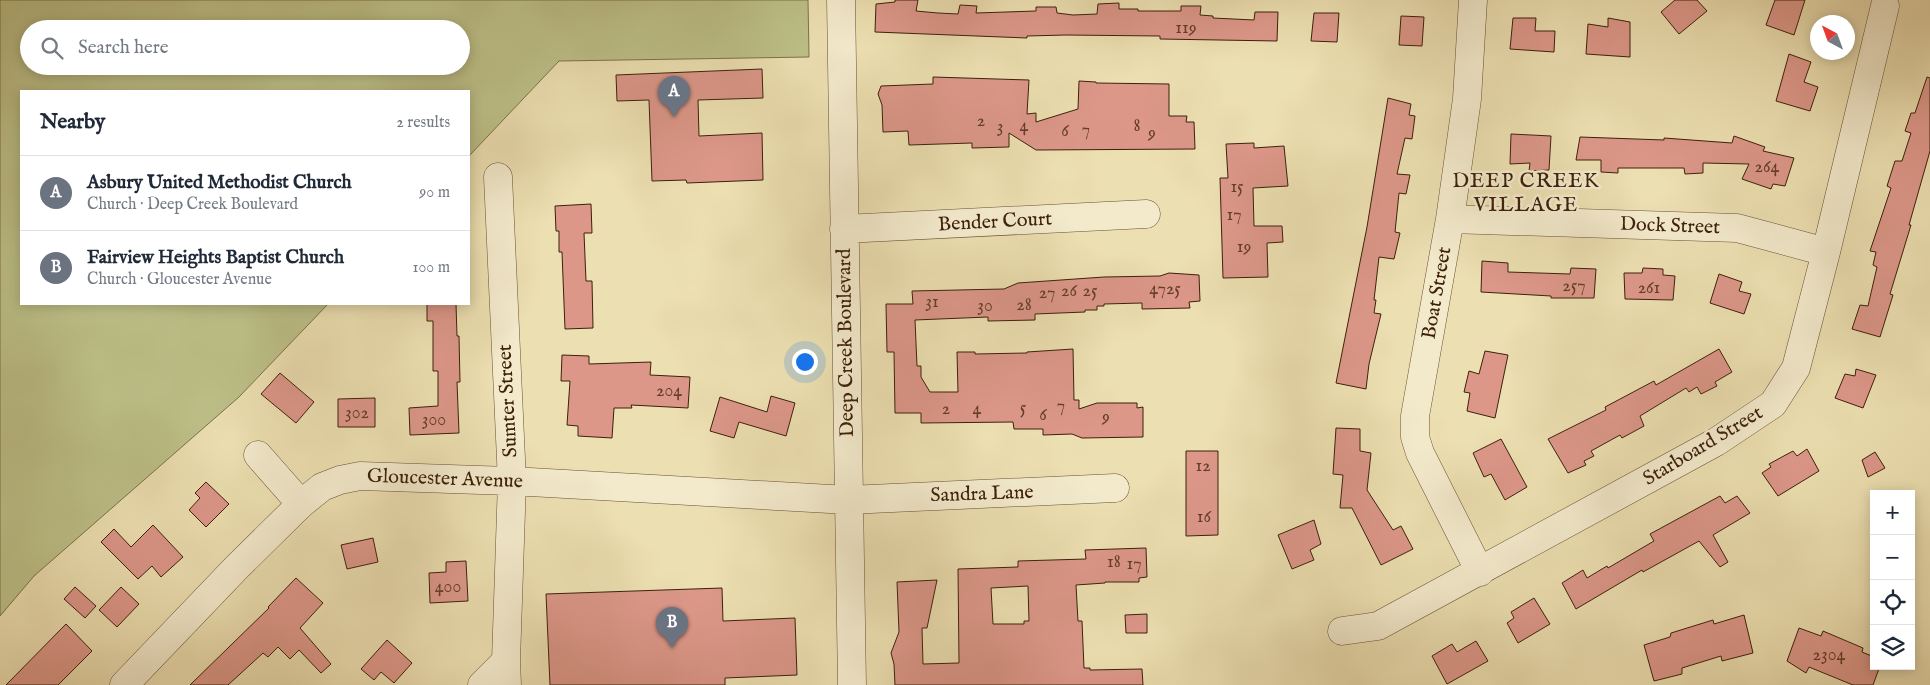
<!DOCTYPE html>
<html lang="en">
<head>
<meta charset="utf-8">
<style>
  :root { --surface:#fff; --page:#f6f6f7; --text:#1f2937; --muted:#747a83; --line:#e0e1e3; --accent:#8f2418 }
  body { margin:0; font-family:"IM FELL English",serif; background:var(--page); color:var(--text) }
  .controls { position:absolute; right:15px; bottom:15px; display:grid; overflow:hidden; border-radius:0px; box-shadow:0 2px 12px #0003 }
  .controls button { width:45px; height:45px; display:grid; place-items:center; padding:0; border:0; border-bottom:1px solid var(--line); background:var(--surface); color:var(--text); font:25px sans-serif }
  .compass { position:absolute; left:1810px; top:15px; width:45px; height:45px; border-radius:50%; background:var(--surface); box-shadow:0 2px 12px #0003; rotate:319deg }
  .you { position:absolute; left:804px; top:361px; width:18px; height:18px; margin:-12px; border:4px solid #fff; border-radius:50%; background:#1a73e8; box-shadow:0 0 0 8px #1a73e833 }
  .badge { display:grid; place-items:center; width:32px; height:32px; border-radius:50%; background:var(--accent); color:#fff; font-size:16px; font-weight:700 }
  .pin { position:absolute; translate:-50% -41px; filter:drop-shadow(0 1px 2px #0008) }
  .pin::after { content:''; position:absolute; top:26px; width:18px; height:15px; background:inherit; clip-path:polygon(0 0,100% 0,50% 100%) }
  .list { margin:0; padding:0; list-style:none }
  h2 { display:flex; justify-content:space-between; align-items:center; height:65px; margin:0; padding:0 20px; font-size:21px }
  h2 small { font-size:16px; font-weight:400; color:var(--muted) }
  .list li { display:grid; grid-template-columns:32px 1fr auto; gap:15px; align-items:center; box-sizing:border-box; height:75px; padding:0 20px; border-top:1px solid var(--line) }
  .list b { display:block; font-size:19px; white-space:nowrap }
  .list p { margin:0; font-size:16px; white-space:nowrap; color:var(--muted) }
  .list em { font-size:16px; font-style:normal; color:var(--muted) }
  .icon { flex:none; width:28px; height:28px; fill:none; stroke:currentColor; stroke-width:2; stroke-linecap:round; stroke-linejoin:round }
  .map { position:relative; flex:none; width:1930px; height:685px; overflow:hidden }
  .search { position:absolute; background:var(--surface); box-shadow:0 2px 12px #0003; left:20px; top:20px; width:450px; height:55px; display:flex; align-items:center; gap:12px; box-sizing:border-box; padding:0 18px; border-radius:28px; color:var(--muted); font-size:19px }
  .panel { position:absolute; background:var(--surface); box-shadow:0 2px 12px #0003; left:20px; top:90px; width:450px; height:215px; border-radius:0px }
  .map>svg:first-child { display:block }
  .green { fill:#bdc088; stroke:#7d704a; fill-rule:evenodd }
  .building { fill:#dc9789; stroke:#3d200b; fill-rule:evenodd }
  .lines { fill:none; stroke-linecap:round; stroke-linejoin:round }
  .minor-casing { stroke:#695034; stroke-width:29 }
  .minor { stroke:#f3eacc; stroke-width:28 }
  .labels { text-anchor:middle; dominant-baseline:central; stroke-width:5; stroke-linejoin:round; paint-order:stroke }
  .number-label { font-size:18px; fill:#653e2a }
  .street-label { font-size:20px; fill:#3d200b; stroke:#f3eacc }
  .neighbourhood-label { font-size:21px; letter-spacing:1px; fill:#3d200b; stroke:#f3eacc }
</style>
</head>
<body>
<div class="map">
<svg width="1930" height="685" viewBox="0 0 1930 685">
  <rect width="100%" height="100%" fill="#ecdfb1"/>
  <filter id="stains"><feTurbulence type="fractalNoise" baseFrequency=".004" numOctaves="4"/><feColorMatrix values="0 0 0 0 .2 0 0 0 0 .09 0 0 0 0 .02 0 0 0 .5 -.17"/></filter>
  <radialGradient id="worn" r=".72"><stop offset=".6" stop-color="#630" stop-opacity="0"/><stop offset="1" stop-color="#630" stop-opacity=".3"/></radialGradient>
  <!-- green -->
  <path class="green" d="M 0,0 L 808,0 L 809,57 L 559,61 L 469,156 L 469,91 L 21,91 L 21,304 L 328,304 L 239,397 L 34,576 L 0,616 ZM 29,29 L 461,29 L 461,66 L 29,66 Z"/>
  <!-- building -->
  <path class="building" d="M 895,0 L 918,0 L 916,11 L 938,13 L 958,14 L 960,5 L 977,6 L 976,13 L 1036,11 L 1036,7 L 1056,7 L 1057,13 L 1073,15 L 1097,14 L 1098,4 L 1119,3 L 1119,9 L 1138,9 L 1138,11 L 1181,11 L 1181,6 L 1201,6 L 1200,15 L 1213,16 L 1213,18 L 1254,20 L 1255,12 L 1278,12 L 1277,41 L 1160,39 L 1160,36 L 1066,35 L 1027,36 L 1027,38 L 875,32 L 876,4 L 895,2 Z
    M 1675,0 L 1697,0 L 1707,11 L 1679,34 L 1661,12 Z
    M 1775,0 L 1805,0 L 1794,35 L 1766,25 Z
    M 1314,13 L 1339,13 L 1337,42 L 1311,41 Z
    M 1401,16 L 1424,17 L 1422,46 L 1399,45 Z
    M 1513,18 L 1536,18 L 1535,31 L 1555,31 L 1554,52 L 1510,49 Z
    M 1608,18 L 1630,22 L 1630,57 L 1586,54 L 1588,24 L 1608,27 Z
    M 1789,54 L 1811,62 L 1804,82 L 1818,87 L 1810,111 L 1776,101 Z
    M 762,69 L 763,98 L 698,100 L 699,136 L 762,133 L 763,180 L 687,183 L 686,180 L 652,181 L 649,100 L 617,101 L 616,75 Z
    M 933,77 L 1029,80 L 1027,114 L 1036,113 L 1036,122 L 1078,109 L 1079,81 L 1096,82 L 1096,83 L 1169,84 L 1169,116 L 1187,116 L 1186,122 L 1194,122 L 1195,149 L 1036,150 L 1009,133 L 1009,147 L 972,148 L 972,143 L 909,145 L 908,131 L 883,132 L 882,105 L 878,94 L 881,86 L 933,84 Z
    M 1927,77 L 1930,78 L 1930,151 L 1909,225 L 1911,225 L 1890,294 L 1893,295 L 1880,337 L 1852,329 L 1860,305 L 1868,306 L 1877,267 L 1873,265 L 1876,252 L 1870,251 L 1891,188 L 1887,186 L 1895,161 L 1902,161 L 1911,133 L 1905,131 L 1911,113 L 1915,113 Z
    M 1388,98 L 1411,104 L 1409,115 L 1415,116 L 1412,139 L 1405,138 L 1397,174 L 1410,175 L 1406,194 L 1399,193 L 1395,232 L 1400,233 L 1394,259 L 1379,257 L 1374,300 L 1376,300 L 1374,313 L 1381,314 L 1369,364 L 1366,389 L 1336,383 L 1367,227 Z
    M 1511,134 L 1551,136 L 1549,170 L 1529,171 L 1530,163 L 1510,164 Z
    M 1734,136 L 1765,147 L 1763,151 L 1794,158 L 1785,186 L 1773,184 L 1771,189 L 1742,179 L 1749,164 L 1703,163 L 1703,173 L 1685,174 L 1684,168 L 1618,168 L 1618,173 L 1601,172 L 1601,160 L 1576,160 L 1580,137 L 1664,140 L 1664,138 L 1732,143 Z
    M 1254,143 L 1254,148 L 1284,146 L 1288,186 L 1253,188 L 1254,226 L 1282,226 L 1283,242 L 1267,243 L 1268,277 L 1223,278 L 1220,178 L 1228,178 L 1226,144 Z
    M 591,204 L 592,233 L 584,233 L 586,281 L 592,281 L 593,328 L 565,329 L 562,252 L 559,252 L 559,231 L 556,231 L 555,206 Z
    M 1482,261 L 1508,263 L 1508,272 L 1570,274 L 1571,268 L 1596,269 L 1594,298 L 1551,298 L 1551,296 L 1481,292 Z
    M 1643,268 L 1663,269 L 1663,275 L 1675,276 L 1673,300 L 1625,299 L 1624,273 L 1642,273 Z
    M 1169,273 L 1199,275 L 1200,301 L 1189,302 L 1190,308 L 1142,309 L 1142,303 L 1104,304 L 1104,306 L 1097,306 L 1097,310 L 1085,310 L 1085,312 L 1035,314 L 1035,320 L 988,321 L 988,317 L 915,320 L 917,366 L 921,366 L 921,377 L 930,392 L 958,392 L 957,352 L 975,352 L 975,354 L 1027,353 L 1027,352 L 1073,349 L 1074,400 L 1079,400 L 1079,409 L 1097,403 L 1137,403 L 1137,408 L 1143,407 L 1143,437 L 1082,438 L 1072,434 L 1043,435 L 1043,429 L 1014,429 L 1013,422 L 921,423 L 921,413 L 895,413 L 894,352 L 887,352 L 886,304 L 913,304 L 912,291 L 1004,289 L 1018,283 L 1104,277 L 1160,276 Z
    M 1719,274 L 1742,282 L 1739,291 L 1751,294 L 1744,314 L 1710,303 Z
    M 427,304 L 456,304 L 457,336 L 459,336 L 460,382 L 457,382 L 459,433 L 410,435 L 409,408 L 438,406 L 438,371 L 433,371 L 433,321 L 427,321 Z
    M 1719,349 L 1732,372 L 1715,382 L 1717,386 L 1701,394 L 1697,387 L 1689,392 L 1686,388 L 1640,416 L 1644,426 L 1622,438 L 1620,435 L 1591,451 L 1594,456 L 1584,461 L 1586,465 L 1568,473 L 1548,439 L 1606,410 L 1605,407 L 1654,381 L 1656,385 Z
    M 1485,351 L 1508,355 L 1495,418 L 1467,411 L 1470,393 L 1464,392 L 1469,371 L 1479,374 Z
    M 562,355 L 589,356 L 589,364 L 651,362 L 650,375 L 690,377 L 688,408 L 631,405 L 632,408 L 614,408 L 612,438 L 578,436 L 578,426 L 567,425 L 570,381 L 561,381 Z
    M 1856,369 L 1876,375 L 1863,408 L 1835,398 L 1845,374 L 1855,376 Z
    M 280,373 L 314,402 L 296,423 L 261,394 Z
    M 771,396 L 795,403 L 786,436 L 739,422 L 734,438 L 710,431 L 720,397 L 767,412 Z
    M 375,398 L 375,427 L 338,427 L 338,399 Z
    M 1336,428 L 1360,429 L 1360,451 L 1371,453 L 1367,490 L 1393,530 L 1401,526 L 1413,549 L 1381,565 L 1352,508 L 1340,508 L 1343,475 L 1333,474 Z
    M 1501,439 L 1527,487 L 1505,500 L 1491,474 L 1484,477 L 1473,453 Z
    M 1807,449 L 1819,471 L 1778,496 L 1762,473 L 1771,467 L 1769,464 L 1793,451 L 1797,456 Z
    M 1186,451 L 1218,451 L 1218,535 L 1186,536 Z
    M 1875,452 L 1885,468 L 1868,477 L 1862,460 Z
    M 206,482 L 229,504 L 206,527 L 189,510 L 200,498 L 195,493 Z
    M 1720,496 L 1725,503 L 1737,496 L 1750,513 L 1713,535 L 1728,562 L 1720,567 L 1699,541 L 1643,572 L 1642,570 L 1576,609 L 1562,583 L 1583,570 L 1587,578 L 1607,566 L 1608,568 L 1654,541 L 1650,534 Z
    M 1314,520 L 1321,544 L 1310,550 L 1314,560 L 1292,569 L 1278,535 Z
    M 153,525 L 183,557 L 161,577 L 152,566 L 138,579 L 101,542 L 114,529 L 131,547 Z
    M 373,538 L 378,562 L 347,569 L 341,545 Z
    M 1146,548 L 1147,577 L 1139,578 L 1139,582 L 1105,582 L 1105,583 L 1076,585 L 1078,621 L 1082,621 L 1084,668 L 1090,668 L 1090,670 L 1142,669 L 1143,685 L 895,685 L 894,664 L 891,653 L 899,632 L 897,582 L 937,580 L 927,628 L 922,628 L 923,664 L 959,663 L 958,569 L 1018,567 L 1018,561 L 1086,559 L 1085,550 ZM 1028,586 L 1029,621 L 1024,621 L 1024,624 L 993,624 L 991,588 Z
    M 466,561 L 468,601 L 430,603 L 429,573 L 446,572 L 446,562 Z
    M 296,578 L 323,603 L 300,628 L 331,664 L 321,673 L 299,650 L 290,659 L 278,647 L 268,657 L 263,653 L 228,685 L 190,685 L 269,608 L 268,607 Z
    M 75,587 L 96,606 L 85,618 L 64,599 Z
    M 121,587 L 139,604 L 117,627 L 99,610 Z
    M 722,588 L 723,621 L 795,618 L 797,675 L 725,678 L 725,685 L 550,685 L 546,594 Z
    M 1534,598 L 1550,624 L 1518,643 L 1507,623 L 1514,618 L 1511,612 Z
    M 1147,614 L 1147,633 L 1126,633 L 1125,615 Z
    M 1744,615 L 1753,653 L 1722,661 L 1721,656 L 1682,668 L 1682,674 L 1654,681 L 1644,645 L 1670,637 L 1671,633 L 1713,620 L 1714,624 Z
    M 66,624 L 92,651 L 58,685 L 6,685 Z
    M 1799,628 L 1821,636 L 1823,631 L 1863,648 L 1862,652 L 1874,657 L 1874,666 L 1880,666 L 1873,685 L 1853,685 L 1809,667 L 1806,673 L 1787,661 Z
    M 387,640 L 412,663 L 394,683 L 381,672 L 374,680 L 361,669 Z
    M 1476,641 L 1488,661 L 1447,684 L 1432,656 L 1452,644 L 1457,652 Z"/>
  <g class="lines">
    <defs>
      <path id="minor" d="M 841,0 L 852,685
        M 1473,0 L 1467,99 L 1450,219 L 1415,416 L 1415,437 L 1420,453 L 1480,572
        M 498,177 L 512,481 L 506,661 L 507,685
        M 1450,219 L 1737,228 L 1826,252
        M 844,229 L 1146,214
        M 258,455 L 301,504
        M 1342,631 L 1378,626 L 1716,442 L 1773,404 L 1796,368 L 1826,252 L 1885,6
        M 124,685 L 237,567 L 301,504 L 322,487 L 340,480 L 360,476 L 512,481 L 848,500 L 1115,488
        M 482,685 L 506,661"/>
    </defs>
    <!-- minor casing -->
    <use href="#minor" class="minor-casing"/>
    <!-- minor -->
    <use href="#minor" class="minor"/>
  </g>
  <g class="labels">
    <!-- number labels -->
    <g class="number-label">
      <text x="1186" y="28">119</text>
      <text x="981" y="121">2</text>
      <text x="1024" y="126">4</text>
      <text x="1137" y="126">8</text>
      <text x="1000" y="127">3</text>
      <text x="1086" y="130">7</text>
      <text x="1065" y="131">6</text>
      <text x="1152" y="133">9</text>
      <text x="1767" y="167">264</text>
      <text x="1237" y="187">15</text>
      <text x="1234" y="215">17</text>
      <text x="1244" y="247">19</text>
      <text x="1574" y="286">257</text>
      <text x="1649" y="288">261</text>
      <text x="1165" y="289">4725</text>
      <text x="1069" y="291">26</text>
      <text x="1090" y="291">25</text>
      <text x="1047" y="293">27</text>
      <text x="932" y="302">31</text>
      <text x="1024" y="305">28</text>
      <text x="985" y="306">30</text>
      <text x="669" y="391">204</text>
      <text x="1061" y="406">7</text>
      <text x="1023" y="408">5</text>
      <text x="946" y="409">2</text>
      <text x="977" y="409">4</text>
      <text x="357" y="413">302</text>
      <text x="1043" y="415">6</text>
      <text x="1106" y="417">9</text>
      <text x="434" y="420">300</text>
      <text x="1203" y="466">12</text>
      <text x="1204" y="517">16</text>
      <text x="1114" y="562">18</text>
      <text x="1134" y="564">17</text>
      <text x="448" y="587">400</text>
      <text x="1829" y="655">2304</text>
    </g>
    <!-- street labels -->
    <g class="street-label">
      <text transform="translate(995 222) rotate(-3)">Bender Court</text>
      <text transform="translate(1670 226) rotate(2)">Dock Street</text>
      <text transform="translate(1437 293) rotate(-80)">Boat Street</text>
      <text transform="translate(846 343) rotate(-91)">Deep Creek Boulevard</text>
      <text transform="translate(508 401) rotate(-93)">Sumter Street</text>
      <text transform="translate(1703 446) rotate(-31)">Starboard Street</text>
      <text transform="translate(445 479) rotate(2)">Gloucester Avenue</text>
      <text transform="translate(982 494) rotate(-2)">Sandra Lane</text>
    </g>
    <!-- neighbourhood labels -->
    <g class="neighbourhood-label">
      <text x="1526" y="181">DEEP CREEK<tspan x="1526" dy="24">VILLAGE</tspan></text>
    </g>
  </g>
  <rect width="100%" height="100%" filter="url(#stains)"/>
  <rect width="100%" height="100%" fill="url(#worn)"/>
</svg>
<div class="controls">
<button>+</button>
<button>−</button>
<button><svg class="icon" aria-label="locate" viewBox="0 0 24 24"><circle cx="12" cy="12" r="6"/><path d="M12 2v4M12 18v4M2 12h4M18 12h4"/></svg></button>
<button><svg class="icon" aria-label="layers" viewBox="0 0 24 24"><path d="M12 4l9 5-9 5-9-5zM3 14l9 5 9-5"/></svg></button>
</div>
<svg class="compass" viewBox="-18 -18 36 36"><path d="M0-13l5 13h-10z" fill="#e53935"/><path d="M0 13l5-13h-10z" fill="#747a83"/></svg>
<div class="you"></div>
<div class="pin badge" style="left:674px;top:117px;background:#6b7280">A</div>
<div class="pin badge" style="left:672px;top:648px;background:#6b7280">B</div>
<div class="search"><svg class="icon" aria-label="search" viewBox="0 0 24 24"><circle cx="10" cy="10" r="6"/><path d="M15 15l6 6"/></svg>Search here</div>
<section class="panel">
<h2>Nearby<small>2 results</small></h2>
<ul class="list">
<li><span class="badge" style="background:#6b7280">A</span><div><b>Asbury United Methodist Church</b><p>Church · Deep Creek Boulevard</p></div><em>90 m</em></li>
<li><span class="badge" style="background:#6b7280">B</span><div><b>Fairview Heights Baptist Church</b><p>Church · Gloucester Avenue</p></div><em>100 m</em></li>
</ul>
</section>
</div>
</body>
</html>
